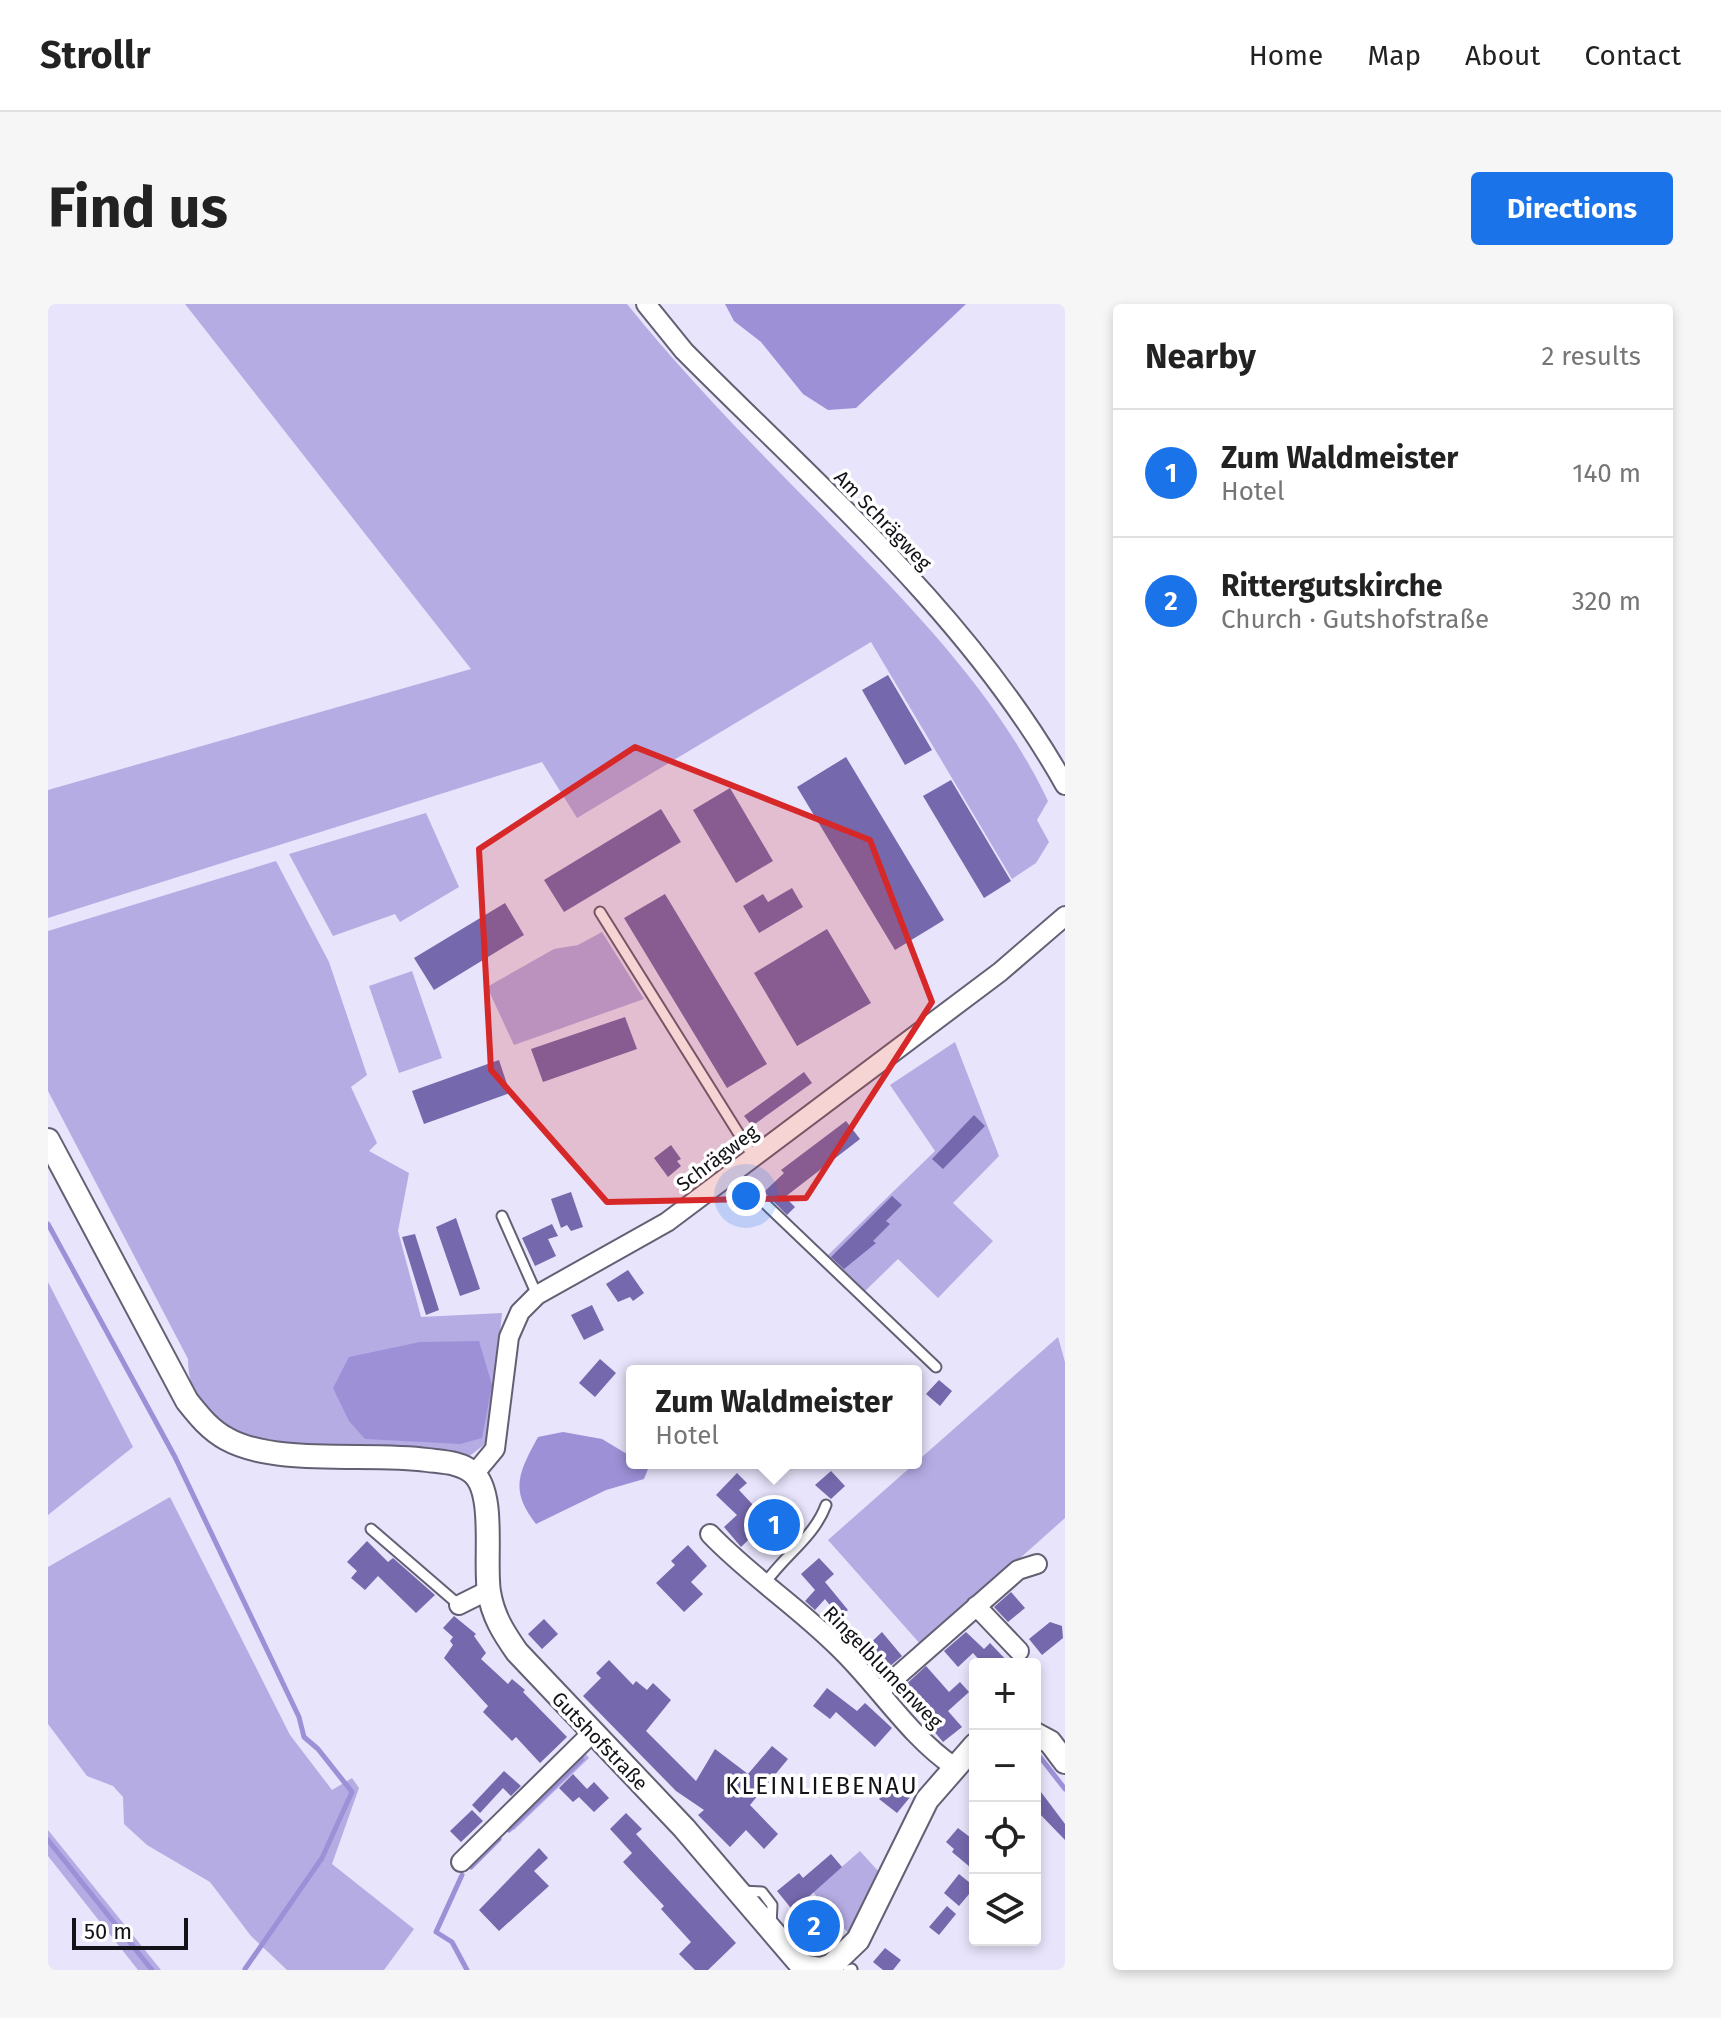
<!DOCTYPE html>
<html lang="en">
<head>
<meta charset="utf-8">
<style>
  :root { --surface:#fff; --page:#f6f6f6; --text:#222; --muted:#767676; --line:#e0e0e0; --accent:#1a73e8 }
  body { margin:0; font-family:"Fira Sans",sans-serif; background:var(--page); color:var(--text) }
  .controls { position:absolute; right:24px; bottom:24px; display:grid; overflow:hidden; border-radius:8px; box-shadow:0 4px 12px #0003 }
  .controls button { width:72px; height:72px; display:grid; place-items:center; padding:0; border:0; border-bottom:2px solid var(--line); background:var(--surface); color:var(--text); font:40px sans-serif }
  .scale { position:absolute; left:24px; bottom:20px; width:116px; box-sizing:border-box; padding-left:8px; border:4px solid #131219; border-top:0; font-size:22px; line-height:28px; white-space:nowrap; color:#131219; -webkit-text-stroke:6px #fff; paint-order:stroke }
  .you { position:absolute; left:698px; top:892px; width:28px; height:28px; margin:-20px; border:6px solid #fff; border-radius:50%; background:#1a73e8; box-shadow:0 0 0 12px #1a73e833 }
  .badge { display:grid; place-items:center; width:52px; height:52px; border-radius:50%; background:var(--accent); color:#fff; font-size:26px; font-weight:700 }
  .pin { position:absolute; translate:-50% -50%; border:4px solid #fff; box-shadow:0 2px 8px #0006 }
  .popup { position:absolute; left:578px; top:1061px; width:296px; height:104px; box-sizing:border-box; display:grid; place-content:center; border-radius:8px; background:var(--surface); filter:drop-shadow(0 2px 6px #0005); font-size:26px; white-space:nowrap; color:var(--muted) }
  .popup b { font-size:30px; color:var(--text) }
  .popup::after { content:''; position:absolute; left:50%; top:100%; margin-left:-16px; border:16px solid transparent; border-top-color:var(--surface) }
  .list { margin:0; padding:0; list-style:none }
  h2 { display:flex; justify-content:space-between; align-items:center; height:104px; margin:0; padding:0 32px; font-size:34px }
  h2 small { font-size:26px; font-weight:400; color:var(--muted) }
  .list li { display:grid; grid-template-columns:52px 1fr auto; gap:24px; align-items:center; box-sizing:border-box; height:128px; padding:0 32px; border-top:2px solid var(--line) }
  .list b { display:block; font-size:30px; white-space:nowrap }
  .list p { margin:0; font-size:26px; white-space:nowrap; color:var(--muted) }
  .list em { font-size:26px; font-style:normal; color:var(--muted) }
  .icon { flex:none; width:44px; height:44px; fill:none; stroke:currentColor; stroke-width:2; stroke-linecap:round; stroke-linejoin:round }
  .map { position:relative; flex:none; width:1017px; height:1666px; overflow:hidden; border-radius:8px }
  header { display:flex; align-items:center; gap:48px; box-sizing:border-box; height:112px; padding:0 40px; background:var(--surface); border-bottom:2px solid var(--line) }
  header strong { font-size:38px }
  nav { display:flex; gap:44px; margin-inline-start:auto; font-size:28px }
  .intro { display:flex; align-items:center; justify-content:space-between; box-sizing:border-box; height:192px; padding:0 48px }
  h1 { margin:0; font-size:56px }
  .button { padding:20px 36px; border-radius:8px; background:var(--accent); color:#fff; font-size:28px; font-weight:700 }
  main { display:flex; gap:48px; padding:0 48px }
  aside { flex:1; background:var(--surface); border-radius:8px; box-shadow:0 4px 12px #0003 }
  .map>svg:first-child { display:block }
  .green { fill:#b5ace4 }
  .water { fill:#9d90d7 }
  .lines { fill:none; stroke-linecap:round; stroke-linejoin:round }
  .stream { stroke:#9d90d7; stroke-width:5 }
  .building { fill:#7568ac }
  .service-casing { stroke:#636074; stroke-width:13 }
  .minor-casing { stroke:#636074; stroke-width:22 }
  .tertiary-casing { stroke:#636074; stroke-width:26 }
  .service { stroke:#fff; stroke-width:9 }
  .minor { stroke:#fff; stroke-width:18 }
  .tertiary { stroke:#fff; stroke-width:22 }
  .marked { fill:#d62828; fill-opacity:0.2; stroke:#d62828; stroke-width:6; stroke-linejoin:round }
  .labels { text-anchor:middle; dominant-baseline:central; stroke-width:7; stroke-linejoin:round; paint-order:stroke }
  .street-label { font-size:20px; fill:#131219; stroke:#fff }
  .quarter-label { font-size:24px; letter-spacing:2px; fill:#131219; stroke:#fff }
</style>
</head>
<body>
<header>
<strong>Strollr</strong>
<nav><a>Home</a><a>Map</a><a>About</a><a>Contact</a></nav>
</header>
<div class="intro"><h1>Find us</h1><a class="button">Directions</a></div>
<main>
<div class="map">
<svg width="1017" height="1666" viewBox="0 0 1017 1666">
  <rect width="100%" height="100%" fill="#e7e4fb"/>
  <!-- green -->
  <path class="green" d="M 137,0 L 579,0 C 644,81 718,154 791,229 C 870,310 951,394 1000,497 L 989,516 L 1001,538 L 988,559 L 964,575 L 823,338 L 529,514 L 494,458 L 0,614 L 0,486 L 423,365 Z
    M 378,509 L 411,583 L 352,618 L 347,610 L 285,632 L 241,550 Z
    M 228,557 L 281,658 L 319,771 L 303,783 L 329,839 L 321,847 L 361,869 L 350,927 L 373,1013 L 454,1009 L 441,1137 L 419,1154 L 196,1135 C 162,1115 140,1095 140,1055 L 0,787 L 0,627 Z
    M 554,628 L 596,695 L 466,741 L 439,683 L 506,645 L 530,641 Z
    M 364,667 L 394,754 L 351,769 L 321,682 Z
    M 907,738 L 951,852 L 905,899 L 945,937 L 890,994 L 850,955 L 816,988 L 779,952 L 887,847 L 842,781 Z
    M 0,978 L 85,1143 L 0,1211 Z
    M 1010,1033 L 1017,1058 L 1017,1214 L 874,1342 L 780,1236 Z
    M 122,1193 L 242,1431 L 284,1486 L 304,1474 L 311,1484 L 284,1560 L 366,1625 L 336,1666 L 239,1666 L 203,1632 L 162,1578 L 99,1541 L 76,1520 L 75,1493 L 65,1482 L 39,1472 L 0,1420 L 0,1263 Z
    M 537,1449 L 541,1454 L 466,1526 L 457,1522 Z
    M 0,1526 L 113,1666 L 90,1666 L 0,1552 Z
    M 812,1547 L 831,1568 L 831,1574 L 806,1623 L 800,1629 L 765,1588 Z"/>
  <!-- water -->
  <path class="water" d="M 677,0 L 918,0 L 808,104 L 780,106 L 755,90 L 713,38 L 686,17 Z
    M 431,1037 L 444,1081 L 434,1134 L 412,1140 L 317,1135 L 301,1117 L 285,1084 L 301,1053 L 372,1038 Z
    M 515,1128 L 554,1135 L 584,1153 L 584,1159 L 602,1160 L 596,1175 L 558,1186 L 488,1220 C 461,1186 471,1168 490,1133 Z"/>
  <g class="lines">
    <!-- stream -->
    <path class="stream" d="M 0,920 L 127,1153 L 251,1413 L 256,1433 L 270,1445 L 304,1488 L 274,1554 L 197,1665
      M 992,1453 L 1017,1485
      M 461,1526 L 534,1455
      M 0,1536 L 104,1666
      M 423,1563 L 451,1535
      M 414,1571 L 388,1628 L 404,1638 L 419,1666"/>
  </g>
  <!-- building -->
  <path class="building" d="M 840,371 L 884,446 L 857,461 L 814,386 Z
    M 798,453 L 896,616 L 847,646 L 749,483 Z
    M 903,476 L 963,577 L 936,594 L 875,492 Z
    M 682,484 L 725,557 L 688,579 L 645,506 Z
    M 613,505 L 633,538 L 516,608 L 496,576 Z
    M 744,584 L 755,603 L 711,629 L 695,602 L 715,590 L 720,598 Z
    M 617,590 L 719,760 L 679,784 L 576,614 Z
    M 457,599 L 476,631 L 386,686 L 366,654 Z
    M 779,625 L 823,699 L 749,742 L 706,669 Z
    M 577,713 L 589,745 L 495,778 L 483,745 Z
    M 451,756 L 462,789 L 376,820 L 364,787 Z
    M 756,768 L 764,779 L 704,822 L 696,812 Z
    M 926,811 L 937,822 L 895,865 L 884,855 Z
    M 798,817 L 812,835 L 737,893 L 747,903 L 739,911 L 716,888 L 736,869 L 733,866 Z
    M 623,841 L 633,855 L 629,857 L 633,862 L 620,873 L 606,854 Z
    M 523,888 L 535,923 L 523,927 L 519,921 L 513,924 L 503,895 Z
    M 844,892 L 854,901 L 838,917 L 842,920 L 825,937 L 828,939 L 796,965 L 783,953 Z
    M 408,914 L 432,985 L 412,992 L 388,923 Z
    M 504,920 L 510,932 L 500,935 L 508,952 L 487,962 L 474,934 Z
    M 367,930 L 391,1006 L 378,1011 L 354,933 Z
    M 580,966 L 596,989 L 585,997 L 582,993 L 570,998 L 558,980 Z
    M 544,1001 L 556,1026 L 536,1036 L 523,1011 Z
    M 552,1055 L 568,1069 L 547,1093 L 531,1079 Z
    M 891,1076 L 904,1087 L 892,1102 L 878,1090 Z
    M 783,1167 L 797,1182 L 783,1195 L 767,1181 Z
    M 689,1169 L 699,1179 L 691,1186 L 720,1217 L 693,1243 L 676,1223 L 689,1211 L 668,1191 Z
    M 319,1237 L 340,1258 L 345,1254 L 387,1291 L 368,1309 L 330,1272 L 317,1286 L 303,1274 L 309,1267 L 299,1258 Z
    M 640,1241 L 659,1262 L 643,1278 L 655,1290 L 636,1308 L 608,1279 L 627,1261 L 623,1257 Z
    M 771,1254 L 786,1270 L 777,1278 L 800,1306 L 791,1313 L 777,1295 L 767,1306 L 757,1297 L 767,1286 L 753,1270 Z
    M 963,1288 L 977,1304 L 960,1318 L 946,1303 Z
    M 406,1312 L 428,1330 L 426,1332 L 438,1349 L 433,1355 L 460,1380 L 464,1375 L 477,1386 L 475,1388 L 519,1433 L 492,1459 L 468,1433 L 464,1437 L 435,1408 L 440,1402 L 396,1354 L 405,1341 L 402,1337 L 405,1333 L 395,1324 Z
    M 496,1315 L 510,1330 L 494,1345 L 480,1330 Z
    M 1002,1318 L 1014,1322 L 1015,1334 L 994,1351 L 981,1335 Z
    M 834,1328 L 854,1352 L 834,1369 L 814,1347 Z
    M 918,1328 L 936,1345 L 942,1339 L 962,1360 L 935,1360 L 925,1349 L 910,1363 L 896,1347 Z
    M 561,1356 L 585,1381 L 588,1377 L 599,1386 L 605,1379 L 623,1396 L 598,1427 L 648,1477 L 667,1445 L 700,1470 L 724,1442 L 740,1455 L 702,1501 L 730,1530 L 716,1545 L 698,1526 L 682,1543 L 650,1511 L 656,1506 L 628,1487 L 535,1392 L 553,1374 L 548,1369 Z
    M 878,1362 L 901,1388 L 912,1378 L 921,1388 L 900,1407 L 914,1423 L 895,1438 L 879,1419 L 883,1416 L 854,1384 Z
    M 779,1384 L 809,1407 L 817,1399 L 844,1424 L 827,1443 L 788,1408 L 782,1415 L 765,1402 Z
    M 456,1467 L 473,1482 L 463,1492 L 455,1484 L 432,1509 L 424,1501 Z
    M 525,1470 L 539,1485 L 546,1478 L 561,1494 L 546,1508 L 531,1493 L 525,1498 L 511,1484 Z
    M 846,1478 L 863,1492 L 849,1509 L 831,1495 Z
    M 987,1480 L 1017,1520 L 1017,1536 L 987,1505 Z
    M 424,1506 L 435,1517 L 413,1538 L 402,1527 Z
    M 578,1509 L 594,1525 L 588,1530 L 688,1639 L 660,1666 L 647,1666 L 631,1650 L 643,1638 L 613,1605 L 616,1602 L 575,1558 L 584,1549 L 562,1525 Z
    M 910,1524 L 927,1537 L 927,1556 L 922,1563 L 904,1548 L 906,1545 L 898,1538 Z
    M 491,1544 L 500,1554 L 486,1567 L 501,1582 L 451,1627 L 431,1606 Z
    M 783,1550 L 794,1563 L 757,1596 L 785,1631 L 773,1641 L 729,1587 L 751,1569 L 755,1574 Z
    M 911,1570 L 927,1583 L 911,1602 L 896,1589 Z
    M 899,1602 L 908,1610 L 891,1631 L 881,1623 Z
    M 837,1644 L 853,1656 L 845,1666 L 835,1666 L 825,1658 Z"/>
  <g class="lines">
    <defs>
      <path id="service" d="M 552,608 L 706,854
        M 685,869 L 888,1063
        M 454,912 L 489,991
        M 323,1225 L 411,1301
        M 718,1278 C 738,1250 766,1233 778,1201
        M 694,1587 L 714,1588 L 724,1601 L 723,1622
        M 800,1666 L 804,1665"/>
      <path id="minor" d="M 598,0 L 636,47 C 771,183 922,312 1017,481
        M 427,1169 L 447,1145 L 461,1033 L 472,1008 L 489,991 L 619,918 L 952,668 L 1017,612
        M 662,1230 C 701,1271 749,1302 790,1343 C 830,1381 860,1431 905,1462
        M 411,1301 L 441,1286
        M 928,1302 L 971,1347
        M 831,1388 L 970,1266 L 989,1260
        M 413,1558 L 544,1429"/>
      <path id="tertiary" d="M 0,836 L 139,1097 C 151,1112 162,1126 179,1135 C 227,1162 323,1148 379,1156 C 394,1158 413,1158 425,1169 C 448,1189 436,1258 441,1288 C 445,1312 455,1328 469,1348 L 636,1524 L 754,1662 L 773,1665 L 784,1661 L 810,1636 L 879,1496 L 927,1441
        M 987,1430 L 1002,1438 L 1017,1458"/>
    </defs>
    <!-- service casing -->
    <use href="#service" class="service-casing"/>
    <!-- minor casing -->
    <use href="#minor" class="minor-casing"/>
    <!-- tertiary casing -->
    <use href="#tertiary" class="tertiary-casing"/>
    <!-- service -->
    <use href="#service" class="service"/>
    <!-- minor -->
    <use href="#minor" class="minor"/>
    <!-- tertiary -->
    <use href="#tertiary" class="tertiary"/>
  </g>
  <!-- marked area -->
  <path class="marked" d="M 587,443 L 822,536 L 884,698 L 758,894 L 559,898 L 443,766 L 431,545 Z"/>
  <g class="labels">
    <!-- street labels -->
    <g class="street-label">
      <text transform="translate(835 216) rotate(46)">Am Schrägweg</text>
      <text transform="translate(669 854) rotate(-37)">Schrägweg</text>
      <text transform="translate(835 1363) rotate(46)">Ringelblumenweg</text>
      <text transform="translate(552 1437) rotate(46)">Gutshofstraße</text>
    </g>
    <!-- quarter labels -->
    <g class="quarter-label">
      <text x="774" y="1482">KLEINLIEBENAU</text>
    </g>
  </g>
</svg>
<div class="controls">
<button>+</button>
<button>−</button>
<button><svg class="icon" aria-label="locate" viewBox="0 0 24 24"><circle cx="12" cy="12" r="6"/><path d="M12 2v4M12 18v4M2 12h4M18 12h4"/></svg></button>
<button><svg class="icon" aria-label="layers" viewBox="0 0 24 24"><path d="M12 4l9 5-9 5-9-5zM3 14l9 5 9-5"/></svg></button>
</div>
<div class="scale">50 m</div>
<div class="you"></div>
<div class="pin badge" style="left:726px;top:1221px">1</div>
<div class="popup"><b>Zum Waldmeister</b>Hotel</div>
<div class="pin badge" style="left:766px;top:1622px">2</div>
</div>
<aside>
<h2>Nearby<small>2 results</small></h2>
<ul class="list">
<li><span class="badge">1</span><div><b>Zum Waldmeister</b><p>Hotel</p></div><em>140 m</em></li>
<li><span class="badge">2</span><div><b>Rittergutskirche</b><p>Church · Gutshofstraße</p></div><em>320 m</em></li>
</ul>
</aside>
</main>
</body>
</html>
